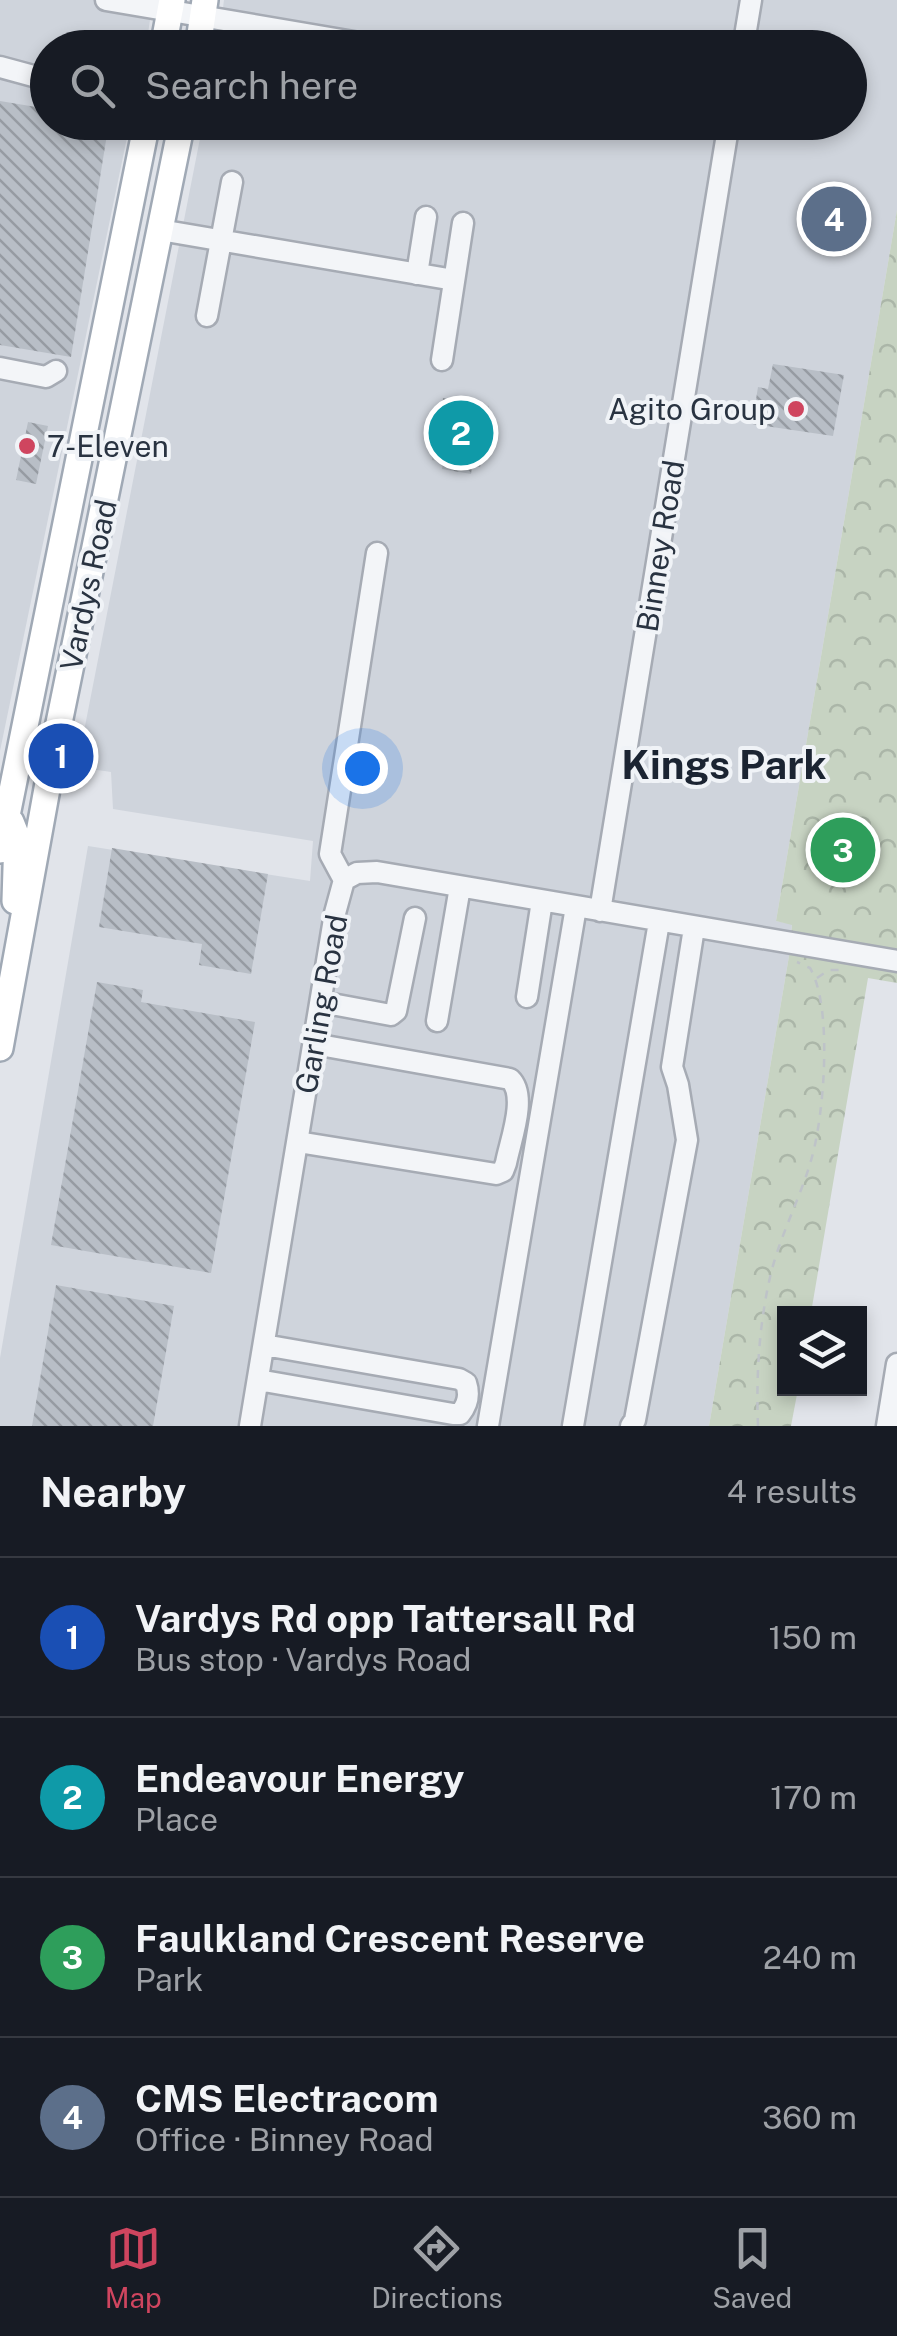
<!DOCTYPE html>
<html lang="en">
<head>
<meta charset="utf-8">
<style>
  :root { --surface:#171b24; --page:#20242c; --text:#f1f3f6; --muted:#9ea1a6; --line:#363941; --accent:#cf455f }
  body { margin:0; font-family:"Public Sans",sans-serif; background:var(--page); color:var(--text) }
  .controls { position:absolute; right:30px; bottom:30px; display:grid; overflow:hidden; border-radius:0px; box-shadow:0 5px 15px #0003 }
  .controls button { width:90px; height:90px; display:grid; place-items:center; padding:0; border:0; border-bottom:2px solid var(--line); background:var(--surface); color:var(--text); font:50px sans-serif }
  .you { position:absolute; left:362px; top:768px; width:35px; height:35px; margin:-25px; border:8px solid #fff; border-radius:50%; background:#1a73e8; box-shadow:0 0 0 15px #1a73e833 }
  .badge { display:grid; place-items:center; width:65px; height:65px; border-radius:50%; background:var(--accent); color:#fff; font-size:32px; font-weight:700 }
  .pin { position:absolute; translate:-50% -50%; border:5px solid #fff; box-shadow:0 2px 10px #0006 }
  .list { margin:0; padding:0; list-style:none }
  h2 { display:flex; justify-content:space-between; align-items:center; height:130px; margin:0; padding:0 40px; font-size:42px }
  h2 small { font-size:32px; font-weight:400; color:var(--muted) }
  .list li { display:grid; grid-template-columns:65px 1fr auto; gap:30px; align-items:center; box-sizing:border-box; height:160px; padding:0 40px; border-top:2px solid var(--line) }
  .list b { display:block; font-size:38px; white-space:nowrap }
  .list p { margin:0; font-size:32px; white-space:nowrap; color:var(--muted) }
  .list em { font-size:32px; font-style:normal; color:var(--muted) }
  .icon { flex:none; width:55px; height:55px; fill:none; stroke:currentColor; stroke-width:2; stroke-linecap:round; stroke-linejoin:round }
  .map { position:relative; flex:none; width:897px; height:1426px; overflow:hidden }
  .search { position:absolute; background:var(--surface); box-shadow:0 5px 15px #0003; left:30px; right:30px; top:30px; height:110px; display:flex; align-items:center; gap:25px; box-sizing:border-box; padding:0 35px; border-radius:55px; color:var(--muted); font-size:38px }
  .sheet { height:770px; background:var(--surface) }
  nav { display:flex; justify-content:space-around; align-items:center; box-sizing:border-box; height:140px; border-top:2px solid var(--line); background:var(--surface); font-size:28px; color:var(--muted) }
  nav a { display:grid; justify-items:center; gap:5px }
  nav .on { color:var(--accent) }
  .map>svg:first-child { display:block }
  .built { fill:#cfd4dc }
  .park { fill:url(#park-crowns) }
  .building { fill:url(#building-back-hatch) }
  .lines { fill:none; stroke-linecap:round; stroke-linejoin:round }
  .minor-casing { stroke:#a6abb4; stroke-width:25 }
  .major-casing { stroke:#a0a9b5; stroke-width:30 }
  .path { stroke:#bec3c8; stroke-width:2.5; stroke-dasharray:8 8; stroke-linecap:butt }
  .minor { stroke:#f3f5f8; stroke-width:20 }
  .major { stroke:#fff; stroke-width:25 }
  .poi-dot { fill:#cf455f; stroke:#f0f3f7; stroke-width:4 }
  .labels { text-anchor:middle; dominant-baseline:central; stroke-width:8; stroke-linejoin:round; paint-order:stroke }
  .poi-label { font-size:30px; fill:#293341; stroke:#f0f3f7; text-anchor:end }
  .street-label { font-size:30px; fill:#293341; stroke:#f0f3f7 }
  .district-label { font-size:40px; font-weight:bold; fill:#1b2432; stroke:#f0f3f7 }
</style>
</head>
<body>
<div class="map">
<svg width="897" height="1426" viewBox="0 0 897 1426">
  <defs>
    <pattern id="park-crowns" width="20" height="18" patternUnits="userSpaceOnUse" patternTransform="scale(2.5)"><rect width="20" height="18" fill="#c7d3c2"/><path d="M2 6a3 3 0 1 1 6 0M12 15a3 3 0 1 1 6 0" fill="none" stroke="#abb6a8"/></pattern>
    <pattern id="building-back-hatch" width="6" height="6" patternUnits="userSpaceOnUse" patternTransform="scale(2.5)"><rect width="6" height="6" fill="#b8bec6"/><path d="M-1 5l2 2M0 0l6 6M5-1l2 2" fill="none" stroke="#969ba2"/></pattern>
  </defs>
  <rect width="100%" height="100%" fill="#e1e4ea"/>
  <!-- built -->
  <path class="built" d="M 0,0 L 153,0 L 146,47 L 48,48 L 48,122 L 130,123 L 0,751 Z
    M 224,0 L 897,0 L 897,210 L 776,921 L 792,924 L 789,956 L 709,1426 L 0,1426 L 0,1358 L 88,846 L 310,881 L 313,841 L 113,809 L 111,772 L 77,767 L 203,123 L 850,122 L 850,48 L 218,47 Z"/>
  <!-- park -->
  <path class="park" d="M 897,210 L 897,983 L 868,978 L 811,1313 L 784,1314 L 784,1388 L 798,1389 L 791,1426 L 709,1426 L 789,956 L 792,925 L 776,921 Z"/>
  <!-- building -->
  <path class="building" d="M 0,101 L 48,109 L 48,122 L 109,122 L 71,357 L 0,345 Z
    M 773,364 L 844,375 L 833,436 L 752,424 L 758,387 L 768,389 Z
    M 443,398 L 489,406 L 480,467 L 472,467 L 471,474 L 442,469 L 443,462 L 432,460 Z
    M 28,422 L 48,426 L 36,484 L 16,480 Z
    M 112,848 L 268,874 L 251,974 L 199,965 L 202,944 L 99,927 Z
    M 97,982 L 143,990 L 141,1002 L 255,1022 L 211,1273 L 51,1245 Z
    M 56,1285 L 174,1306 L 153,1426 L 32,1426 Z"/>
  <g class="lines">
    <defs>
      <path id="minor" d="M 106,0 L 389,48
        M 743,48 L 751,0
        M 0,67 L 48,80
        M 160,230 L 454,280
        M 417,274 L 426,217
        M 207,316 L 232,182
        M 442,360 L 463,223
        M 0,368 L 46,377 L 56,371
        M 344,880 L 330,854 L 377,553
        M 600,911 L 729,122
        M 527,997 L 542,901
        M 321,1002 L 391,1015 L 396,1011 L 415,918
        M 437,1021 L 460,887
        M 298,1142 L 496,1174 L 503,1171 L 506,1163 C 510,1141 528,1096 510,1079 L 314,1044
        M 258,1380 L 453,1414 L 460,1414 C 468,1404 470,1395 466,1383 L 459,1379 L 264,1345
        M 250,1426 L 335,913 L 344,880 L 357,873 L 377,872 L 897,961
        M 488,1426 L 576,907
        M 573,1426 L 659,922
        M 631,1426 L 635,1420 L 687,1140 L 678,1085 L 672,1067 L 694,928
        M 887,1426 L 897,1364"/>
      <path id="major" d="M 163,48 L 172,0
        M 198,48 L 205,0
        M 11,822 L 17,837 L 15,901
        M 0,850 L 147,122
        M 0,1048 L 58,728 L 182,122"/>
    </defs>
    <!-- minor casing -->
    <use href="#minor" class="minor-casing"/>
    <!-- major casing -->
    <use href="#major" class="major-casing"/>
    <!-- path -->
    <path class="path" d="M 817,978 L 829,970 L 842,970
      M 758,1426 C 756,1375 759,1323 771,1273 C 781,1233 801,1197 812,1157 C 824,1114 833,1007 810,968 L 797,962"/>
    <!-- minor -->
    <use href="#minor" class="minor"/>
    <!-- major -->
    <use href="#major" class="major"/>
  </g>
  <!-- markers -->
  <g class="poi-dot">
    <circle cx="796" cy="409" r="10"/>
    <circle cx="27" cy="446" r="10"/>
  </g>
  <g class="labels">
    <!-- poi labels -->
    <g class="poi-label">
      <text x="776" y="409">Agito Group</text>
      <text x="47" y="446" text-anchor="start">7-Eleven</text>
    </g>
    <!-- street labels -->
    <g class="street-label">
      <text transform="translate(660 546) rotate(-81)">Binney Road</text>
      <text transform="translate(88 585) rotate(-78)">Vardys Road</text>
      <text transform="translate(321 1004) rotate(-80)">Garling Road</text>
    </g>
    <!-- district labels -->
    <g class="district-label">
      <text x="724" y="764">Kings Park</text>
    </g>
  </g>
</svg>
<div class="controls">
<button><svg class="icon" aria-label="layers" viewBox="0 0 24 24"><path d="M12 4l9 5-9 5-9-5zM3 14l9 5 9-5"/></svg></button>
</div>
<div class="you"></div>
<div class="pin badge" style="left:61px;top:756px;background:#1a4fb4">1</div>
<div class="pin badge" style="left:461px;top:433px;background:#0f9aa8">2</div>
<div class="pin badge" style="left:843px;top:850px;background:#2e9e5b">3</div>
<div class="pin badge" style="left:834px;top:219px;background:#5c6f8a">4</div>
<div class="search"><svg class="icon" aria-label="search" viewBox="0 0 24 24"><circle cx="10" cy="10" r="6"/><path d="M15 15l6 6"/></svg>Search here</div>
</div>
<section class="sheet">
<h2>Nearby<small>4 results</small></h2>
<ul class="list">
<li><span class="badge" style="background:#1a4fb4">1</span><div><b>Vardys Rd opp Tattersall Rd</b><p>Bus stop · Vardys Road</p></div><em>150 m</em></li>
<li><span class="badge" style="background:#0f9aa8">2</span><div><b>Endeavour Energy</b><p>Place</p></div><em>170 m</em></li>
<li><span class="badge" style="background:#2e9e5b">3</span><div><b>Faulkland Crescent Reserve</b><p>Park</p></div><em>240 m</em></li>
<li><span class="badge" style="background:#5c6f8a">4</span><div><b>CMS Electracom</b><p>Office · Binney Road</p></div><em>360 m</em></li>
</ul>
</section>
<nav>
<a class="on"><svg class="icon" aria-label="map" viewBox="0 0 24 24"><path d="M3 6l6-2 6 2 6-2v14l-6 2-6-2-6 2zM9 4v14M15 6v14"/></svg>Map</a>
<a><svg class="icon" aria-label="directions" viewBox="0 0 24 24"><path d="M12 3l9 9-9 9-9-9zM9 14v-3h6M13 9l2 2-2 2"/></svg>Directions</a>
<a><svg class="icon" aria-label="saved" viewBox="0 0 24 24"><path d="M7 4h10v16l-5-4-5 4z"/></svg>Saved</a>
</nav>
</body>
</html>
